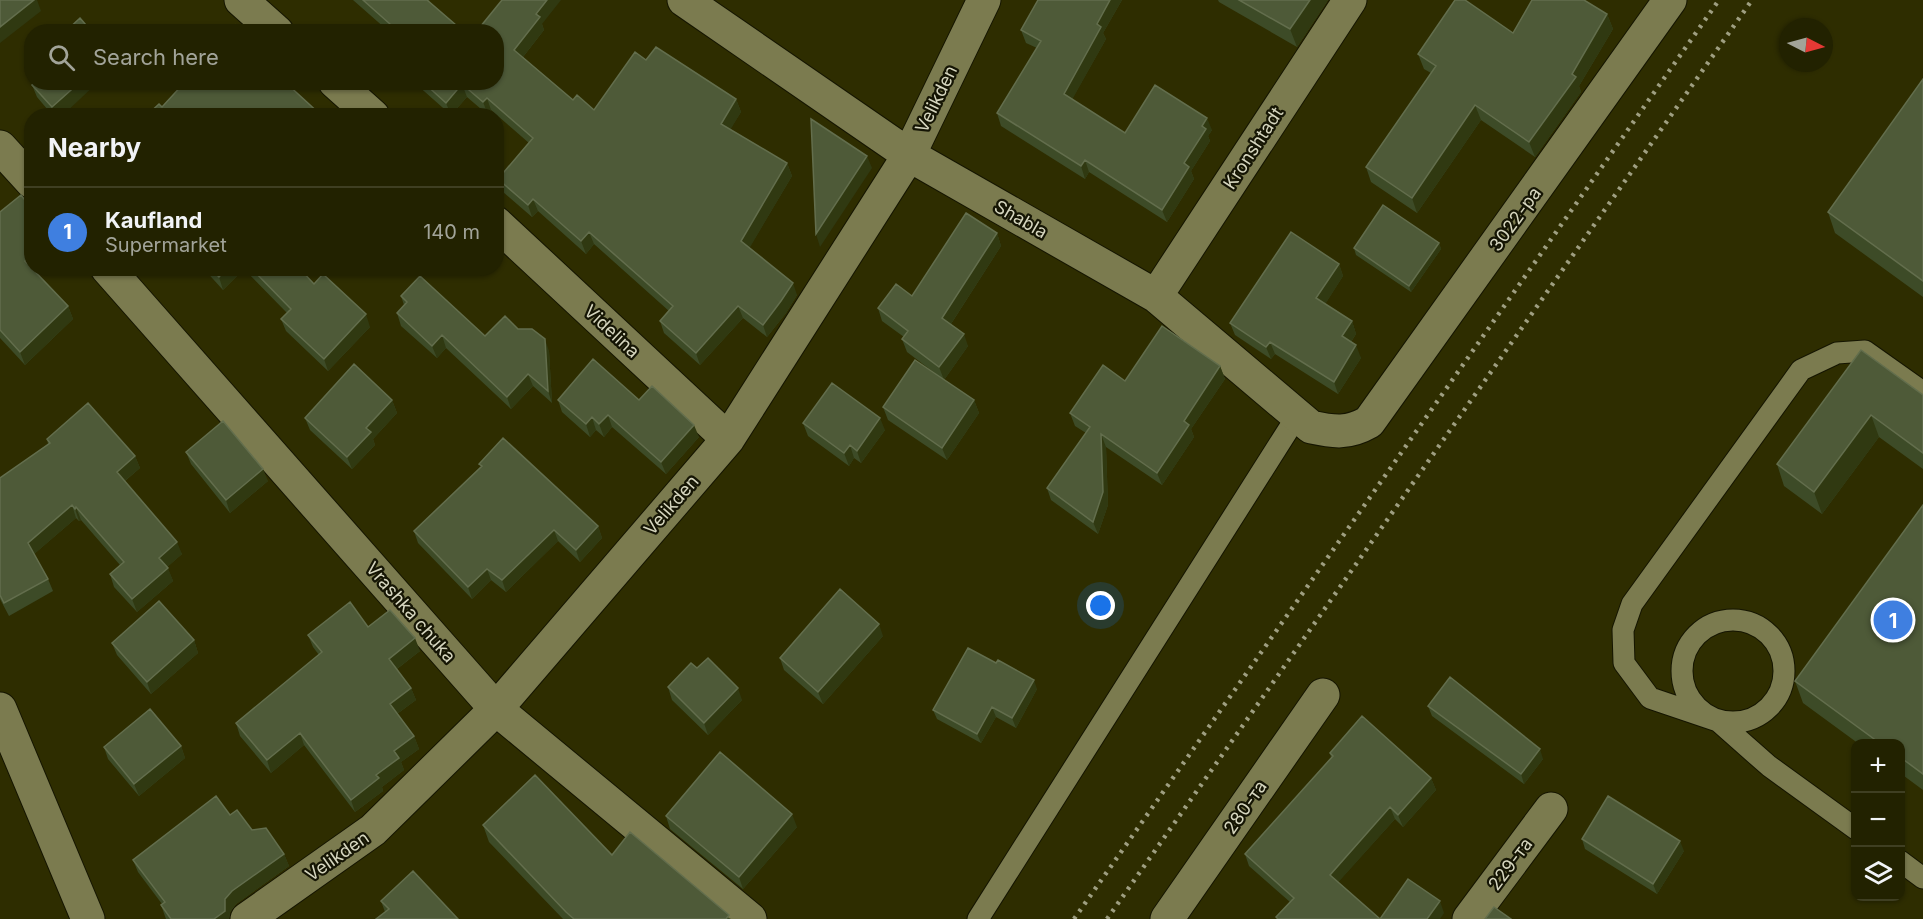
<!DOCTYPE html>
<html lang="en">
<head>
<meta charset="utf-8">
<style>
  :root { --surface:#220; --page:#2a2a0a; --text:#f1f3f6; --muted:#a2a499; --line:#3f3f22; --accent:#d93025 }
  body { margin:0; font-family:Inter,sans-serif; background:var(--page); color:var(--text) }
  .controls { position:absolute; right:18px; bottom:18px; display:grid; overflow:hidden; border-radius:12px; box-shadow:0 2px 4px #0004 }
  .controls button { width:54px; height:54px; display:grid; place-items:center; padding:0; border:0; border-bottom:2px solid var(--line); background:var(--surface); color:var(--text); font:30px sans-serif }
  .compass { position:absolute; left:1779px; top:18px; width:54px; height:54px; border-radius:50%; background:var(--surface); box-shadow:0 2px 4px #0004; rotate:96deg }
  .you { position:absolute; left:1101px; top:606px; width:21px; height:21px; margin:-15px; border:4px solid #fff; border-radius:50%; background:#1a73e8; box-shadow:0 0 0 9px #1a73e833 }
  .badge { display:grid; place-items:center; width:39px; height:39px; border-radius:50%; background:var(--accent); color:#fff; font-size:20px; font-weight:700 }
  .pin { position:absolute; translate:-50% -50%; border:3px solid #fff; box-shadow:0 2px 6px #0006 }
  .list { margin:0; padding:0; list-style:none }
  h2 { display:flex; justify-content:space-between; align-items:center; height:78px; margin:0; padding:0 24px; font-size:26px }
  h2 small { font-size:20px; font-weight:400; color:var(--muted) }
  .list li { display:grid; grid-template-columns:39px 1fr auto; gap:18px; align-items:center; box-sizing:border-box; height:90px; padding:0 24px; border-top:2px solid var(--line) }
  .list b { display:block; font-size:22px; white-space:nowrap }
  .list p { margin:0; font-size:20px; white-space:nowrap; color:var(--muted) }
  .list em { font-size:20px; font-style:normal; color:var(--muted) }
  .icon { flex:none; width:33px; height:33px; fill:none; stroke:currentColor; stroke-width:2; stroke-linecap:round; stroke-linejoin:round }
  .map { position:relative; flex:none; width:1923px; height:919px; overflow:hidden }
  .search { position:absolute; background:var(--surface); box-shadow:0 2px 4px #0004; left:24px; top:24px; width:480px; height:66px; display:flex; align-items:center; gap:15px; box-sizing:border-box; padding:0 21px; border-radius:24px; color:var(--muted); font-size:22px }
  .panel { position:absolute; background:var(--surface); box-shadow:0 2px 4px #0004; left:24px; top:108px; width:480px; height:168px; border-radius:24px }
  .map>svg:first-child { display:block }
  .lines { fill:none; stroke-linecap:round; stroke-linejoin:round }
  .lane-casing { stroke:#151501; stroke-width:23 }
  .street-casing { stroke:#151501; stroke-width:35 }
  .lane { stroke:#7b7b4f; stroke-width:21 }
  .street { stroke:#7b7b4f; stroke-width:33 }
  .rail { stroke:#9f9f81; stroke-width:4.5; stroke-dasharray:3 6; stroke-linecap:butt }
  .wall { fill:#3d4b27 }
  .shaded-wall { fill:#303911 }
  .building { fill:#4e5a38; stroke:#636e4d; stroke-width:1.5 }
  .labels { text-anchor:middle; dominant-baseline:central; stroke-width:4.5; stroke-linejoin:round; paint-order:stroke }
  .street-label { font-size:18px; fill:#d6d6bf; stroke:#151504 }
</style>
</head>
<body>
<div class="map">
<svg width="1923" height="919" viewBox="0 0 1923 919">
  <rect width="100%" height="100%" fill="#2e2d00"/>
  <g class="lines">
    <defs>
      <path id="lane" d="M1682 671a51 51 0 1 1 102 0a51 51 0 1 1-102 0Z
        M 1856,829 L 1769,766 L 1718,721 L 1650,698 L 1624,663 L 1623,630 L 1632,604 L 1801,370 L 1837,353 L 1865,351 L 1923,392
        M 1900,861 L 1923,878
        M 978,919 L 1297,416"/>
      <path id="street" d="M 241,0 L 277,32
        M 684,0 L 909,155 L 1156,296 L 1311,427 C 1334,432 1348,434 1369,422 L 1670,0
        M 335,82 L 373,116
        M 0,147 L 32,182
        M 496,223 L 728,439
        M 107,268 L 496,709 L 750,919
        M 1156,296 L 1350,0
        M 0,709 L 88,919
        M 247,919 L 373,830 L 496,709 L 728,439 L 909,155 L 984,0
        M 1167,919 L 1323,695
        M 1469,919 L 1551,809"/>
    </defs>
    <!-- lane casing -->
    <use href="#lane" class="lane-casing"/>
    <!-- street casing -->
    <use href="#street" class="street-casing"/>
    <!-- lane -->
    <use href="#lane" class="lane"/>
    <!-- street -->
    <use href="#street" class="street"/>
    <!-- rail -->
    <path class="rail" d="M 1074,919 L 1719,0
      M 1107,919 L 1752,0"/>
  </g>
  <!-- wall -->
  <path class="wall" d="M 353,0 L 430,0 L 386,29 Z
    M 1038,0 L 1122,0 L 1103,33 L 1106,39 L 1072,99 L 1125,133 L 1212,130 L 1208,136 L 1210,141 L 1191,171 L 1194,179 L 1167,222 L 1089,172 L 1085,179 L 1001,126 L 997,113 L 1037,48 L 1026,43 L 1021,30 Z
    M 1218,0 L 1328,0 L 1297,47 L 1219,2 Z
    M 1607,14 L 1613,29 L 1579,86 L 1581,92 L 1535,157 L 1481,120 L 1417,213 L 1371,182 L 1366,167 L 1431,73 L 1424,69 L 1418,54 Z
    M 542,24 L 544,30 L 523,57 L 573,100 L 594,110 L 646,60 L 736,99 L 741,112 L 730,129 L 787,163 L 792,176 L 749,248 L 797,295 L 786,313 L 767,337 L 743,318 L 700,365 L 664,333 L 660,321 L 669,311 L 594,244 L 586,254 L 538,211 L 532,217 L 503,192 L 498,179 L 529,143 L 491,110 L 488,115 L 467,97 L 451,115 L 416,84 L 415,82 L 496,82 Z
    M 1923,79 L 1923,297 L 1835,233 L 1828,212 Z
    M 32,85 L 62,116 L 53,116 L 37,97 Z
    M 0,212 L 32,268 L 35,268 L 33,270 L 68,306 L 73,319 L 25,365 L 0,338 Z
    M 997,233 L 1001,246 L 951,324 L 968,346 L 944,380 L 907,352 L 902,339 L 904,337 L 882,321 L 878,308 L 912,296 Z
    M 1439,243 L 1441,249 L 1411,292 L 1356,255 L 1354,248 Z
    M 1339,264 L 1343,276 L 1325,304 L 1352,321 L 1356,334 L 1351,342 L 1361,358 L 1338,394 L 1275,354 L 1271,359 L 1235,335 L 1230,323 Z
    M 203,268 L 299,268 L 314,284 L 370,327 L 328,371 L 286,331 L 281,319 L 287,313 L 244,269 L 223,290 Z
    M 401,296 L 485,336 L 518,329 L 549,351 L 552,403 L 533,386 L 511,409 L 446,348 L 437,358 L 401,326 L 397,313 L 404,305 Z
    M 1861,350 L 1923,395 L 1923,469 L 1879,437 L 1822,514 L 1784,486 L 1777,464 Z
    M 1220,366 L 1225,379 L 1191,429 L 1194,437 L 1162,485 L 1106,447 L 1108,505 L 1098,534 L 1051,500 L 1047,488 L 1086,433 L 1075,426 L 1070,413 L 1125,381 Z
    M 392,400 L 397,413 L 373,439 L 375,445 L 352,469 L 310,430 L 305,418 Z
    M 558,400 L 639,400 L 699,437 L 666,474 L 612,427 L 604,437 L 596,430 L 590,437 L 562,412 Z
    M 974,400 L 979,413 L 947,460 L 888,420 L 883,407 Z
    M 803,423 L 885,430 L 861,463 L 854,458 L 849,466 L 808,436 Z
    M 47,439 L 135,456 L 140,468 L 125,481 L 182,554 L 167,567 L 173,581 L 137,612 L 114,587 L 110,574 L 120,565 L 81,520 L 79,521 L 76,518 L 34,554 L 48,579 L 53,591 L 9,616 L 0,599 L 0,478 L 48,444 Z
    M 186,452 L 268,481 L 230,513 L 191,464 Z
    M 479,464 L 598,526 L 602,538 L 580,562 L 558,541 L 506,592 L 491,580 L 472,599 L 418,543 L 414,531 L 481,467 Z
    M 1923,505 L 1923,790 L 1900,773 L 1900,744 L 1859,744 L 1803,703 L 1795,681 Z
    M 368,627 L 420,651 L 397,669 L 411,688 L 416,700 L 397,714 L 414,736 L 419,749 L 401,762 L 404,770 L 382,787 L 383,791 L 355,812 L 304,745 L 271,773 L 240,736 L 236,723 L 319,655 L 313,647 L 308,635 Z
    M 883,636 L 823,704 L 784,670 L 780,658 Z
    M 194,640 L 198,653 L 151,694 L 117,655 L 112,643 Z
    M 996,663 L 1037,689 L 1016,728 L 996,717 L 981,743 L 937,719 L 933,710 Z
    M 697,668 L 742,700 L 708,735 L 672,700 L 668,687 Z
    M 1428,706 L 1543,759 L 1524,784 L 1432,716 Z
    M 181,746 L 185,758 L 139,796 L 108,759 L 104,747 Z
    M 1330,753 L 1431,778 L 1436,790 L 1403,827 L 1395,819 L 1338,882 L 1380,919 L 1277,919 L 1276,917 L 1290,902 L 1249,866 L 1245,854 L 1331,758 Z
    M 230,815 L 252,830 L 284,854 L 289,866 L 236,904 L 230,912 L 229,919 L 166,919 L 161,905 L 162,904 L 138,872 L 133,860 Z
    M 666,816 L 797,827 L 743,889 L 670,829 Z
    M 483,825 L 612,855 L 731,919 L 563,919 L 489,842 Z
    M 1582,839 L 1684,851 L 1657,894 L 1585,849 Z
    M 381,901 L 458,919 L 385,912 Z"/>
  <!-- shaded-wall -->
  <path class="shaded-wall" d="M 34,0 L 37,0 L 41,11 L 0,43 L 0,27 Z
    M 547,0 L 561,0 L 542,24 L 544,30 L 519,62 L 514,50 L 536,14 Z
    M 1110,0 L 1122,0 L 1103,33 L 1106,39 L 1068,107 L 1064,94 L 1097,24 Z
    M 1310,0 L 1328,0 L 1297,47 L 1290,29 Z
    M 1607,14 L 1613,29 L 1579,86 L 1581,92 L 1535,157 L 1529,142 L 1572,74 Z
    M 80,82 L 98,82 L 62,116 L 55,116 L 52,107 Z
    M 462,84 L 467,97 L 451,115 L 446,103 Z
    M 487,98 L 491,110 L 488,115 L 483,102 Z
    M 736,99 L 741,112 L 726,137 L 721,124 Z
    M 1475,105 L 1481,120 L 1417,213 L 1412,198 Z
    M 1207,118 L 1212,130 L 1208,136 L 1210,141 L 1191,171 L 1194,179 L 1167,222 L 1162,210 L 1184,163 L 1202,126 Z
    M 867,156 L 872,168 L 820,247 L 816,234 Z
    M 1085,160 L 1089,172 L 1085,179 L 1081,166 Z
    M 787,163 L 792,176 L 746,254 L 741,241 Z
    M 533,199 L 538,211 L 532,217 L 528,205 Z
    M 589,232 L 594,244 L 586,254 L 581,241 Z
    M 997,233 L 1001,246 L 947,330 L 942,318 Z
    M 1439,243 L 1441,249 L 1411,292 L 1409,286 Z
    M 32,255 L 32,268 L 35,268 L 29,273 L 25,261 Z
    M 1339,264 L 1343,276 L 1321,311 L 1316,298 Z
    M 227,268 L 244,269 L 223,290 L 219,277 Z
    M 793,283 L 797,295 L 786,313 L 767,337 L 763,325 Z
    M 68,306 L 73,319 L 25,365 L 20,352 Z
    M 738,306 L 743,318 L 700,365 L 696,353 Z
    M 366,314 L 370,327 L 328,371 L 324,359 Z
    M 1352,321 L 1356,334 L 1346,349 L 1342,336 Z
    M 964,334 L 968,346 L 944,380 L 939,367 Z
    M 442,335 L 446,348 L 437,358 L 432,346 Z
    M 545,339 L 549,351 L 552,403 L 548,391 Z
    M 1270,342 L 1275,354 L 1271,359 L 1266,347 Z
    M 1356,345 L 1361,358 L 1338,394 L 1334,382 Z
    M 1220,366 L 1225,379 L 1191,429 L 1194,437 L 1162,485 L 1157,473 L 1184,421 Z
    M 528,374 L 533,386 L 511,409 L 507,397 Z
    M 392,400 L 397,413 L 373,439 L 375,445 L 352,469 L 347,457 L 366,428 Z
    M 974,400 L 979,413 L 947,460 L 942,448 Z
    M 608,415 L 612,427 L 604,437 L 599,424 Z
    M 1871,415 L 1879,437 L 1822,514 L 1814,492 Z
    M 592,417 L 596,430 L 590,437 L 586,424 Z
    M 880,418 L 885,430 L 861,463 L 857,451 Z
    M 694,425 L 699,437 L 666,474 L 661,462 Z
    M 1101,434 L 1106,447 L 1108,505 L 1098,534 L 1093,522 Z
    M 850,445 L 854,458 L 849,466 L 844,453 Z
    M 135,456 L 140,468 L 121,484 L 117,472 Z
    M 263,469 L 268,481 L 230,513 L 226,500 Z
    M 72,505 L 76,518 L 33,555 L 28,543 Z
    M 76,507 L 81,520 L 79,521 L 75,509 Z
    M 598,526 L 602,538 L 580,562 L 576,550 Z
    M 554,530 L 558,541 L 506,592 L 502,580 Z
    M 177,542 L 182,554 L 164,570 L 159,558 Z
    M 168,568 L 173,581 L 137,612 L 132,599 Z
    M 487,569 L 491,580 L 472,599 L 468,587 Z
    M 879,624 L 883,636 L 823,704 L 818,692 Z
    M 415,638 L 420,651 L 394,671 L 389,659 Z
    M 194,640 L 198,653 L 151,694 L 147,682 Z
    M 1034,680 L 1037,689 L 1016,728 L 1012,718 Z
    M 411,688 L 416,700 L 394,716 L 390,704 Z
    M 738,688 L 742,700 L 708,735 L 704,723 Z
    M 992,707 L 996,717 L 981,743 L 977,734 Z
    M 300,733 L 304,745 L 271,773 L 267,760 Z
    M 414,736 L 419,749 L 401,762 L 404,770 L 382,787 L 383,791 L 355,812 L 351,800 L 394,751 Z
    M 181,746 L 185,758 L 139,796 L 134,784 Z
    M 1540,749 L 1543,759 L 1524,784 L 1521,774 Z
    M 1431,778 L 1436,790 L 1403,827 L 1398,815 Z
    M 1390,807 L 1395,819 L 1334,887 L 1330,875 Z
    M 792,814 L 797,827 L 743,889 L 739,877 Z
    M 1680,841 L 1684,851 L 1657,894 L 1653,884 Z
    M 284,854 L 289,866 L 236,904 L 230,912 L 229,919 L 214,919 L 225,899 L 232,891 Z
    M 1440,901 L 1444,913 L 1440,919 L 1427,919 Z"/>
  <!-- building -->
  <path class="building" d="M 0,0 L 34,0 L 0,27 Z
    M 363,0 L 427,0 L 464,32 L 384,32 L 390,24 Z
    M 502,0 L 547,0 L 536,14 L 540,17 L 514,50 L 573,100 L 577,95 L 594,110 L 635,52 L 646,60 L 656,47 L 736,99 L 721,124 L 787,163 L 741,241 L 793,283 L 781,301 L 763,325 L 738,306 L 696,353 L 660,321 L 673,306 L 589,232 L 581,241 L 533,199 L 528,205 L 498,179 L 533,138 L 487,98 L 483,102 L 462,84 L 446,103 L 423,82 L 496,82 L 496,32 L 476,32 Z
    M 1038,0 L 1110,0 L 1097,24 L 1101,27 L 1064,94 L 1125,133 L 1155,85 L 1207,118 L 1202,126 L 1206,129 L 1184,163 L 1189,167 L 1162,210 L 1085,160 L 1081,166 L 997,113 L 1041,41 L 1021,30 Z
    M 1239,0 L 1310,0 L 1290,29 Z
    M 1455,0 L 1465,0 L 1513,33 L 1532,0 L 1584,0 L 1607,14 L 1572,74 L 1576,77 L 1529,142 L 1475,105 L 1412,198 L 1366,167 L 1436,66 L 1418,54 Z
    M 80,18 L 92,32 L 65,32 Z
    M 236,25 L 243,32 L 231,32 Z
    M 1923,79 L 1923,281 L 1828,212 Z
    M 35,82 L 80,82 L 52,107 L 32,85 Z
    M 185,82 L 285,82 L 322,116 L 146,116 L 159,104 L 162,107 Z
    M 811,119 L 867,156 L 816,234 Z
    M 21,195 L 32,209 L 32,255 L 25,261 L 68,306 L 20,352 L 0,330 L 0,212 Z
    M 1383,205 L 1439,243 L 1409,286 L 1354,248 Z
    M 966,213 L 997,233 L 942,318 L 964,334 L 939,367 L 902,339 L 908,331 L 878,308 L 896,284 L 912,296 Z
    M 1291,232 L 1339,264 L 1316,298 L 1352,321 L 1342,336 L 1356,345 L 1334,382 L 1270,342 L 1266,347 L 1230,323 Z
    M 210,268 L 227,268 L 219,277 Z
    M 251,268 L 299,268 L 314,284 L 323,274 L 366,314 L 324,359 L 281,319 L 291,309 Z
    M 420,276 L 485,336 L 505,316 L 518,329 L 532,329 L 545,339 L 548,391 L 528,374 L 507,397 L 442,335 L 432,346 L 397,313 L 407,302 L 401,296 Z
    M 1162,326 L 1220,366 L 1184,421 L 1189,425 L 1157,473 L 1101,434 L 1103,492 L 1093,522 L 1047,488 L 1090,427 L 1070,413 L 1103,365 L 1125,381 Z
    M 1861,350 L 1923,395 L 1923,453 L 1871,415 L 1814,492 L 1777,464 Z
    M 593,359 L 639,400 L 652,386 L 694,425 L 661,462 L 608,415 L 599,424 L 592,417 L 586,424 L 558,400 Z
    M 915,360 L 974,400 L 942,448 L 883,407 Z
    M 354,364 L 392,400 L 366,428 L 371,432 L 347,457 L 305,418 Z
    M 832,383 L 880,418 L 857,451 L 850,445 L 844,453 L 803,423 Z
    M 88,403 L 135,456 L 117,472 L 177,542 L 159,558 L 168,568 L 132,599 L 110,574 L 124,562 L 76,507 L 75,509 L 72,505 L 28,543 L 48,579 L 4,603 L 0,595 L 0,478 L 50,443 L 47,439 Z
    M 223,421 L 263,469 L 226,500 L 186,452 Z
    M 503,438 L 598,526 L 576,550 L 554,530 L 502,580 L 487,569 L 468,587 L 414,531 L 482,466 L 479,464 Z
    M 1923,505 L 1923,774 L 1900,757 L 1900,744 L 1881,744 L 1795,681 Z
    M 840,589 L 879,624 L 818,692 L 780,658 Z
    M 159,601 L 194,640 L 147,682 L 112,643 Z
    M 350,602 L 368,627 L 390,610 L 415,638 L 389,659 L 411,688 L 390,704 L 414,736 L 394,751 L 399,758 L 376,775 L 379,778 L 351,800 L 300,733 L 267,760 L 236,723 L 322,652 L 308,635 Z
    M 968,648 L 996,663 L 998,660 L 1034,680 L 1012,718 L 992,707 L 977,734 L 933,710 Z
    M 708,658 L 738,688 L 704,723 L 668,687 L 691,663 L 697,668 Z
    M 1450,677 L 1540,749 L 1521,774 L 1428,706 Z
    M 150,709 L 181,746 L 134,784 L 104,747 Z
    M 1362,716 L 1431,778 L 1398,815 L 1390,807 L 1330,875 L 1380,919 L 1278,919 L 1276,917 L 1294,898 L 1245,854 L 1333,756 L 1330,753 Z
    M 720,752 L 792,814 L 739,877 L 666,816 Z
    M 535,775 L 612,855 L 630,832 L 729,915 L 726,919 L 574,919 L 566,912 L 483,825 Z
    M 216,796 L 230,815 L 237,810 L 252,830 L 266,828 L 284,854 L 232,891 L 225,899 L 225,911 L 214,919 L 171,919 L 161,905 L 165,902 L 133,860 Z
    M 1608,796 L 1680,841 L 1653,884 L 1582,839 Z
    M 413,871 L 458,919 L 376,919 L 389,909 L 381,901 Z
    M 1408,879 L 1440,901 L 1427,919 L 1380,919 Z
    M 1494,907 L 1511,919 L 1485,919 Z"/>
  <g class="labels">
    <!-- street labels -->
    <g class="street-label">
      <text transform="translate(936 99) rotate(-64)">Velikden</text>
      <text transform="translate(1253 148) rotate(-57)">Kronshtadt</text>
      <text transform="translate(1021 219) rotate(30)">Shabla</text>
      <text transform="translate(1515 219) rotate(-54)">3022-ра</text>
      <text transform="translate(612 331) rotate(43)">Videlina</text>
      <text transform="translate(671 505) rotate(-49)">Velikden</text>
      <text transform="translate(411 612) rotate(49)">Vrashka chuka</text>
      <text transform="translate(1245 807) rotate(-55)">280-та</text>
      <text transform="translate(337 856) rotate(-35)">Velikden</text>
      <text transform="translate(1510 864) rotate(-53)">229-та</text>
    </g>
  </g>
</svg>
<div class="controls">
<button>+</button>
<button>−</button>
<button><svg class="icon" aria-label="layers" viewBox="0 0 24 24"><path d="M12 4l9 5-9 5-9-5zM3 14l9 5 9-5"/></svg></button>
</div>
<svg class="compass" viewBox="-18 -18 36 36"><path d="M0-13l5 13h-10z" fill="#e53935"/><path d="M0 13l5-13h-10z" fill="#a2a499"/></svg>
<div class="you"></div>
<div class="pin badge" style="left:1893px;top:620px;background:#3f7fe0">1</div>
<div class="search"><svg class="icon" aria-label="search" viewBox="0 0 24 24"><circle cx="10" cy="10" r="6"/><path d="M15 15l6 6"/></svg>Search here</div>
<section class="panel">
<h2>Nearby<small></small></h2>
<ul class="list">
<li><span class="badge" style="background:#3f7fe0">1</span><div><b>Kaufland</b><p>Supermarket</p></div><em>140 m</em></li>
</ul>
</section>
</div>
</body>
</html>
